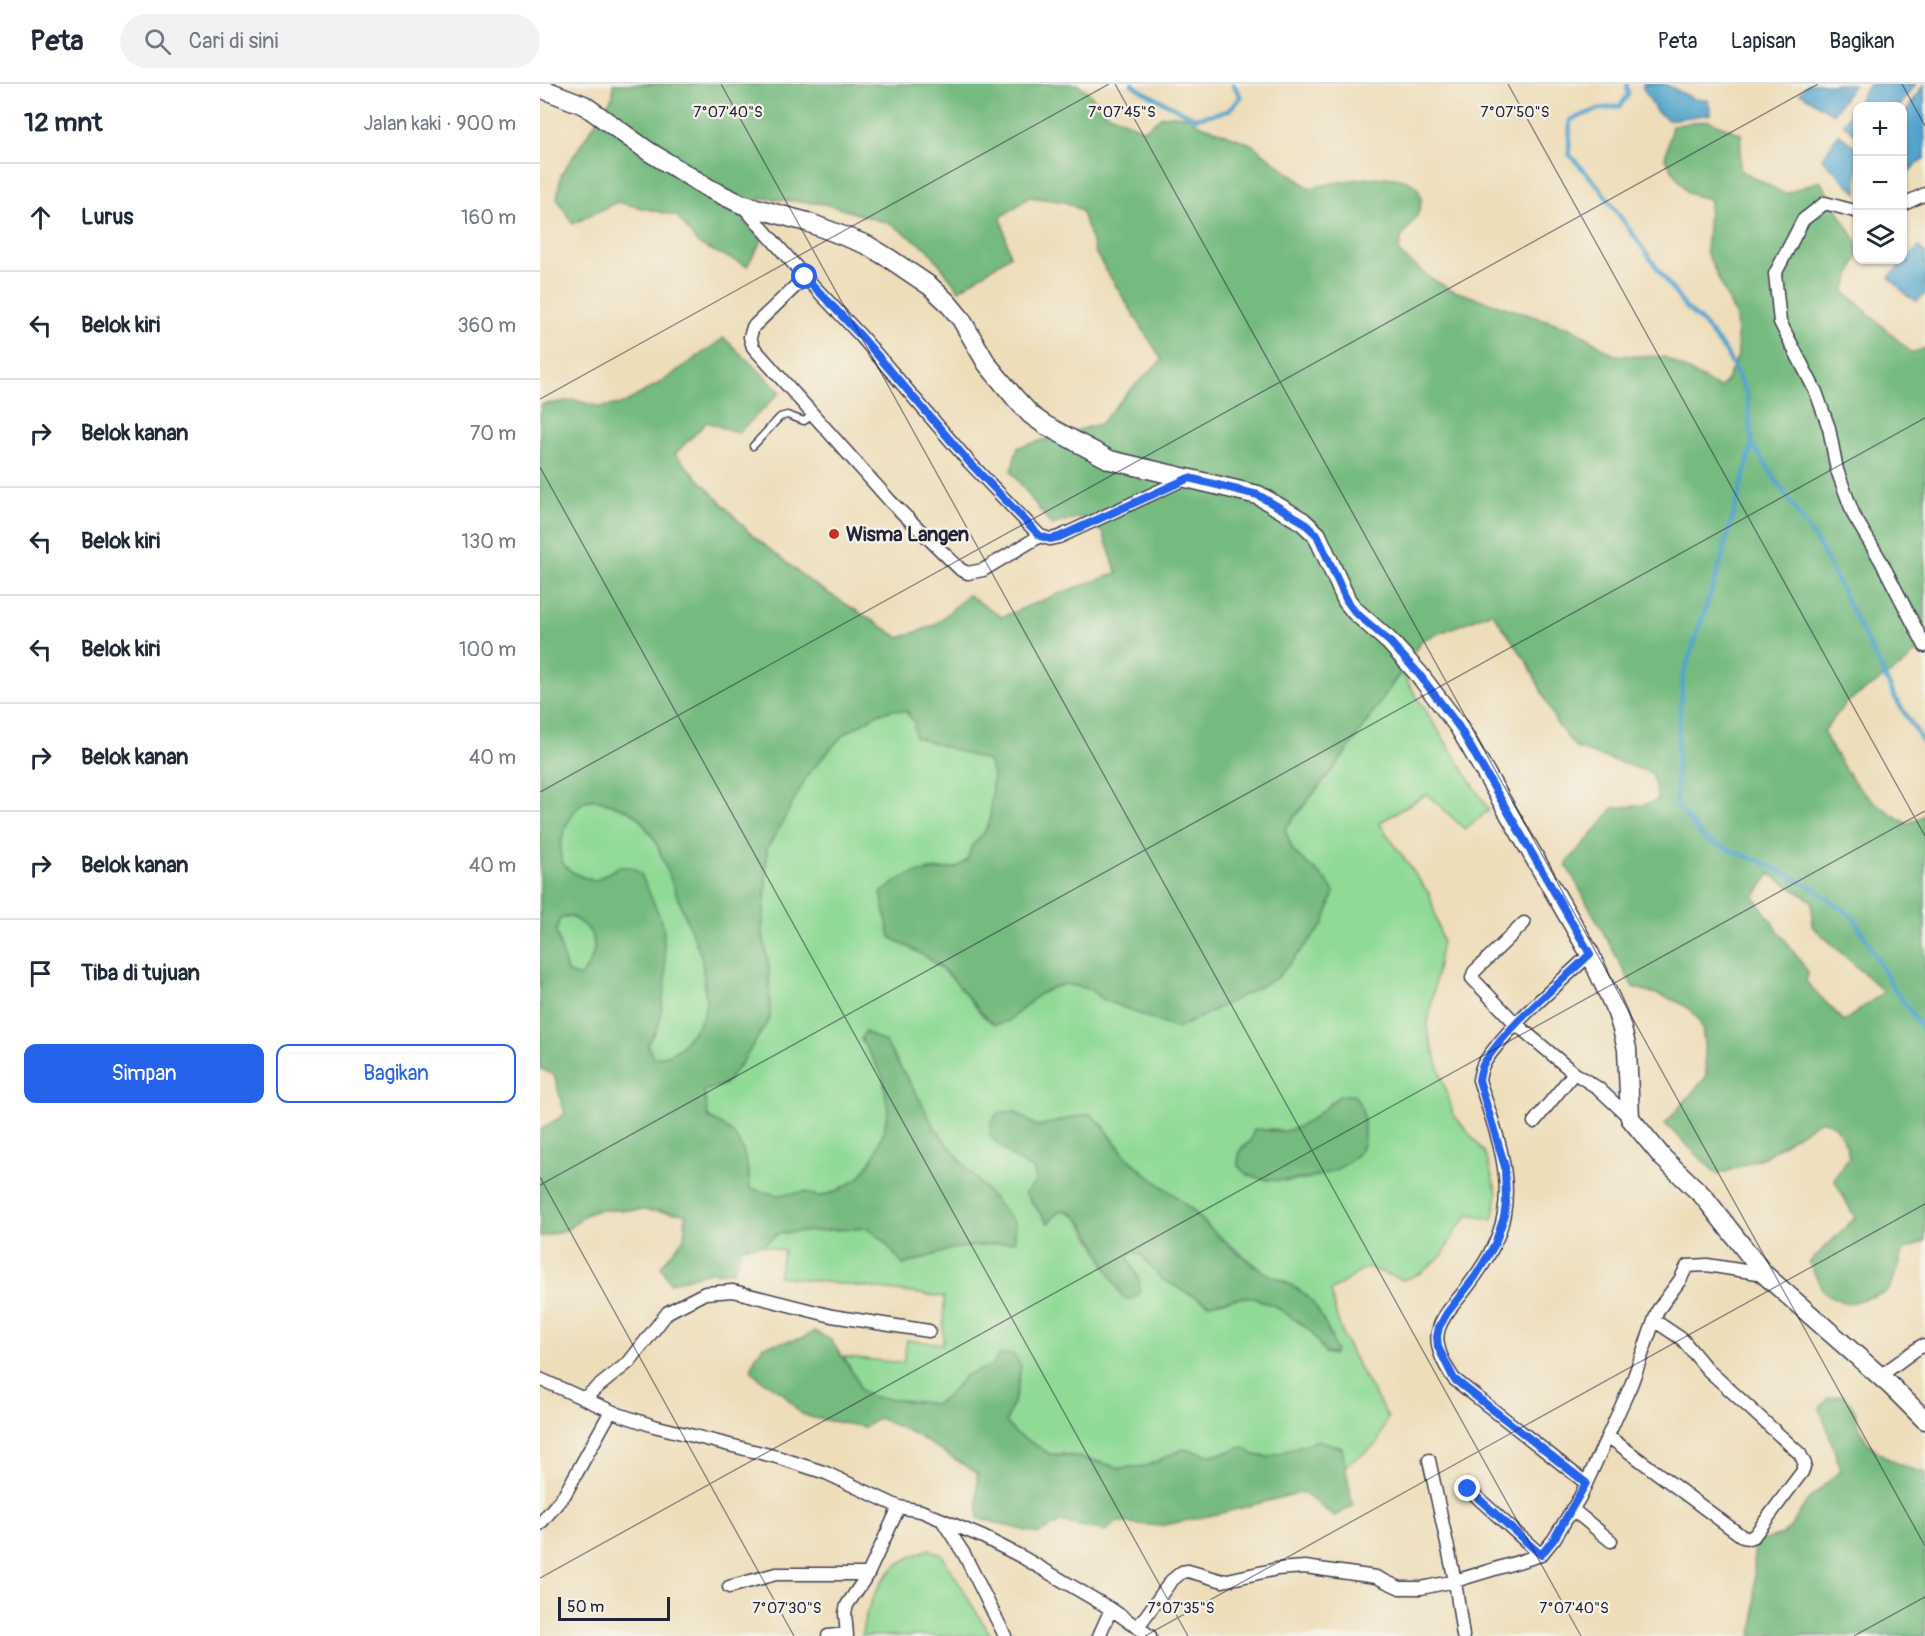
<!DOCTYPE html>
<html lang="id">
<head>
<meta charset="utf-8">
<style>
  :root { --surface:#fff; --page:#f2f2f3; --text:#1f2937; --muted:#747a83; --line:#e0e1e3; --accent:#2563eb }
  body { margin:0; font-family:Pangolin,sans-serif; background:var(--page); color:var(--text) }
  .controls { position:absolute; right:18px; top:18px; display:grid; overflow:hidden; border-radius:12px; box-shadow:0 2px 4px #0004 }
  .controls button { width:54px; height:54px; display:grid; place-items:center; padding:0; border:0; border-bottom:2px solid var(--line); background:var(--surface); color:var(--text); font:30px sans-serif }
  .scale { position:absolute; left:18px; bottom:15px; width:112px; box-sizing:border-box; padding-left:6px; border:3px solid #22223b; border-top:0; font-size:16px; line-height:21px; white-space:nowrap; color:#22223b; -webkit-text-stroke:4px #f7f3e8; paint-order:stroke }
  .stop { position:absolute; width:18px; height:18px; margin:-14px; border:4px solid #2563eb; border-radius:50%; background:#fff }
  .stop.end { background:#2563eb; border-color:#fff; box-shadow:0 2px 6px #0008 }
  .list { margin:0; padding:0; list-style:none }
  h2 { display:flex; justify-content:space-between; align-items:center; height:78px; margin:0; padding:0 24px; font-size:26px }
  h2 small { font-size:20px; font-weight:400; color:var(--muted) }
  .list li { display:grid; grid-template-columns:39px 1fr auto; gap:18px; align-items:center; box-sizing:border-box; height:108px; padding:0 24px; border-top:2px solid var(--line) }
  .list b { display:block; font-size:22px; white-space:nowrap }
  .list em { font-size:20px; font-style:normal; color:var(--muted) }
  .actions { display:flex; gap:12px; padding:18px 24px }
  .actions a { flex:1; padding:14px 0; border:2px solid var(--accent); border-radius:12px; text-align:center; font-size:21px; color:var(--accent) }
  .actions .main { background:var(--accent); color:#fff }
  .icon { flex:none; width:33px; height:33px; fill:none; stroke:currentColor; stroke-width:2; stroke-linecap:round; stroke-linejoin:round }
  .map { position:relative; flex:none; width:1385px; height:1552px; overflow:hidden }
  header { display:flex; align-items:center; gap:36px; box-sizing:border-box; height:84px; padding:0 30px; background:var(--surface); border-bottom:2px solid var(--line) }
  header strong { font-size:28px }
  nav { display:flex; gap:33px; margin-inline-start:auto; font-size:21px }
  .search { width:420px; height:54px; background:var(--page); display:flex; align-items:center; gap:15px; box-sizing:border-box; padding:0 21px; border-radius:33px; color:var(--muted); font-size:22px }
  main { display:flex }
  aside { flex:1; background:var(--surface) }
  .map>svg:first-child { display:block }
  .green { fill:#90da96; stroke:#597e68; stroke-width:1.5; fill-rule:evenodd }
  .forest { fill:#74ba7f; stroke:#4b6e5d; stroke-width:1.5; fill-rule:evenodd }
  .water { fill:#51a4cc; stroke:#3a6384; stroke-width:1.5 }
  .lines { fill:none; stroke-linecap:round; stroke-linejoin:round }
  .stream { stroke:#51a4cc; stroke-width:4.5 }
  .lane-casing { stroke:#403e4e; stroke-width:9 }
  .street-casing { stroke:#403e4e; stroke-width:15 }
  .secondary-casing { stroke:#403e4e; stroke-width:21 }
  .lane { stroke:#fff; stroke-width:6 }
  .street { stroke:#fff; stroke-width:12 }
  .secondary { stroke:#fff; stroke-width:18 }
  .route { stroke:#2563eb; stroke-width:8 }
  .ticks { fill:none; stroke:#22223b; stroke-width:1.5; stroke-opacity:0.45 }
  .poi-dot { fill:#c8321e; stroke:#f7f3e8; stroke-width:2 }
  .labels { text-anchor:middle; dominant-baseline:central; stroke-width:4.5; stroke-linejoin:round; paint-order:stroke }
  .poi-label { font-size:20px; font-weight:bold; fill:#22223b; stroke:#f7f3e8; text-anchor:start }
  .ticks-label { font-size:15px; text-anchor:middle; fill:#22223b; stroke:#f7f3e8; stroke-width:4.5; stroke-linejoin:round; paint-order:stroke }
</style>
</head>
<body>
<header>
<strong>Peta</strong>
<div class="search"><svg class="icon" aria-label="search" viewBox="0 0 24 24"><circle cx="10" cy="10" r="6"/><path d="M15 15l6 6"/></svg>Cari di sini</div>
<nav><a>Peta</a><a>Lapisan</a><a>Bagikan</a></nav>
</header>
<main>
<aside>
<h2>12 mnt<small>Jalan kaki · 900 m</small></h2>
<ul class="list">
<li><svg class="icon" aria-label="ahead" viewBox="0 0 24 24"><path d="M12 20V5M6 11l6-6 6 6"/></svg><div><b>Lurus</b></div><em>160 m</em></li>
<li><svg class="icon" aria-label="left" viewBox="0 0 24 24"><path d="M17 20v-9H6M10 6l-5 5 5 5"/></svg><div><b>Belok kiri</b></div><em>360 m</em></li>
<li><svg class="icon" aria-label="right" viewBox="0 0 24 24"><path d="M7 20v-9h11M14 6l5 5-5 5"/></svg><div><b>Belok kanan</b></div><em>70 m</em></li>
<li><svg class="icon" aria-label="left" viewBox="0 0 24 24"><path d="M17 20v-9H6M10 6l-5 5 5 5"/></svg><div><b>Belok kiri</b></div><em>130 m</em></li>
<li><svg class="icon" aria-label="left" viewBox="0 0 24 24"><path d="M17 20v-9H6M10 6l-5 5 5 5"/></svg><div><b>Belok kiri</b></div><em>100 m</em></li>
<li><svg class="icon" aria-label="right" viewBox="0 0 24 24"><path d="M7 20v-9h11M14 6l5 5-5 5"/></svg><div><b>Belok kanan</b></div><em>40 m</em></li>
<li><svg class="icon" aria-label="right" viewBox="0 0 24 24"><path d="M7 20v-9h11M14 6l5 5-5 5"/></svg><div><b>Belok kanan</b></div><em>40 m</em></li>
<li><svg class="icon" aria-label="arrive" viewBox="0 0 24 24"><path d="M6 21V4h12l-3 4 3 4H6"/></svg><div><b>Tiba di tujuan</b></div></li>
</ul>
<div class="actions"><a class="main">Simpan</a><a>Bagikan</a></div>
</aside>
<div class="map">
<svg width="1385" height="1552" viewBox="0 0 1385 1552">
  <rect width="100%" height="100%" fill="#f7f3e8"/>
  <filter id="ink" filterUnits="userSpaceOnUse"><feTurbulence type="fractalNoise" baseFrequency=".0167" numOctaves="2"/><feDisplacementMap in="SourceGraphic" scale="12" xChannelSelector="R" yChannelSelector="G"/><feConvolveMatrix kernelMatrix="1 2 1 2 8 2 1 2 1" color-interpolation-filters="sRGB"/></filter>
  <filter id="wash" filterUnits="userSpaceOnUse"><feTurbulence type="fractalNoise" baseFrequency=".008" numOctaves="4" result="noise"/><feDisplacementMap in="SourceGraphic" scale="24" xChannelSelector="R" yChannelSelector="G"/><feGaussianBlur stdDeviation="1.35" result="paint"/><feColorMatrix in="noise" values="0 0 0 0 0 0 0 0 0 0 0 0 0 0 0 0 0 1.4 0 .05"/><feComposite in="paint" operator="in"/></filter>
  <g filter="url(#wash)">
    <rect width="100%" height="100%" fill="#edddb9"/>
    <!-- green -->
    <path class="green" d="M 861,588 L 949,726 L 925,745 L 887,710 L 839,739 L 890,811 L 902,857 L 887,945 L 913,1030 L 945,1069 L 957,1109 L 953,1136 L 930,1130 L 916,1146 L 902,1172 L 881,1189 L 863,1196 L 827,1183 L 791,1207 C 798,1255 824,1292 848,1333 L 837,1360 L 805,1382 L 802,1364 L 778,1356 L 729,1373 L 714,1371 L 703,1363 L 685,1369 L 669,1371 L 643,1365 L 607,1382 L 580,1384 L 553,1376 L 524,1370 L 510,1370 L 475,1349 L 466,1338 L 476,1311 L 481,1282 L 459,1271 L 451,1282 L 425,1292 L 407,1313 L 395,1320 L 333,1313 L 320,1306 L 316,1294 L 304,1273 L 363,1279 L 367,1256 L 403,1260 L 404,1213 L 238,1192 L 244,1167 L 222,1161 L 239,1149 L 328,1144 L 342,1155 L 364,1181 L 411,1165 L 474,1157 L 474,1139 L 424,1081 L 394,1043 L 378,1012 L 345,958 L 325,948 L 321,955 L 343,992 L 348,1027 L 344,1046 L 334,1073 L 318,1095 L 294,1108 L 278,1113 L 266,1108 L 238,1111 L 210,1105 L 209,1091 L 193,1049 L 168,1033 L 163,1007 L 185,1000 L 230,934 L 229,884 L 222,845 L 225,821 L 227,764 L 241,741 L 268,690 L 303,651 L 337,630 L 352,626 L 365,627 C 385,652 418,666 448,677 L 453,690 L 450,737 L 443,750 L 432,762 L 427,776 L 416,784 L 388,786 L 362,794 L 393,878 L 415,897 L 443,932 L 455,941 L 468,937 L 498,911 L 511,904 L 526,900 L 549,905 L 563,915 L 637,945 L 794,808 L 787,797 L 753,767 L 745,745 L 802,674 ZM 800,1011 L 800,1083 L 764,1096 L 748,1097 L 708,1091 L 698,1082 L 699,1068 L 703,1062 L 729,1045 C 734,1045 739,1047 744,1047 C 765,1045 785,1024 800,1011 ZM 474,1027 L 496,1043 L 525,1038 L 537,1032 L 561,1039 L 586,1072 L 618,1100 L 653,1126 L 672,1146 L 718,1183 L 730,1191 L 743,1196 L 767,1212 L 792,1254 L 785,1269 L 770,1246 L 735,1222 L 714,1214 L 704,1213 L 669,1220 L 623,1196 L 599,1169 L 592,1168 L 588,1173 L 599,1199 L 565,1182 L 560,1169 L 537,1132 L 524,1126 L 517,1129 L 508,1139 L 485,1109 L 495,1099 L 495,1087 L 471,1072 L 451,1052 Z
      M 60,716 L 87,726 L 99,734 L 115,756 L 162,874 L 166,917 L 164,931 L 157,943 L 139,965 L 127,971 L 114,974 L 106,960 L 115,949 L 78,783 L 55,797 C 45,794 28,788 23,779 C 14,764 30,723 46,717 C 50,715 56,716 60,716 Z
      M 31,832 C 36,836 43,840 47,844 C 61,860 52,881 39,893 L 27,888 L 16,847 L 19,836 L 24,833 Z
      M 389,1465 L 402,1471 L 451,1552 L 322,1552 C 323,1529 340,1492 360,1479 C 369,1473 380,1469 389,1465 Z"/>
    <!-- forest -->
    <path class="forest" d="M 73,0 L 537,0 L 546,6 L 565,28 L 604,46 L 622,32 L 635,31 L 655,34 L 656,39 L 711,60 L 769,104 C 793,100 884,75 881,119 C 880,134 867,142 861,155 C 860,159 859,165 859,169 L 889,193 L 911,206 L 1034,245 L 1074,271 L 1124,273 L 1180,304 L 1187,296 L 1198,271 L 1196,233 L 1166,167 L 1170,116 L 1148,109 L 1125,75 L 1132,42 L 1168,36 L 1201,50 L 1200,86 L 1245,110 L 1280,97 L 1317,158 L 1317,174 L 1304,207 L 1372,269 L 1385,264 L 1385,564 L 1373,570 L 1366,579 L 1306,619 L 1284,647 C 1286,656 1292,664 1297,672 C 1318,709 1332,718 1367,740 L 1385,731 L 1385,1157 L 1364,1166 C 1360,1177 1354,1200 1347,1208 L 1307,1220 L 1284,1209 L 1269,1179 L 1315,1134 L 1294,1095 L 1309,1073 C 1307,1058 1295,1032 1277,1038 L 1224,1073 L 1178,1091 L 1125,1040 L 1166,993 C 1165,978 1165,954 1161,941 C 1151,915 1115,911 1093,903 L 1026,780 C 1042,761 1059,745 1073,724 L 1104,721 L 1118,716 L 1112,689 L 1036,664 L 1017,640 L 988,579 L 952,528 L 882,556 L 802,674 L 745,745 L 753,767 L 787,797 L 794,808 L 784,840 L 737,894 L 637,945 L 563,915 L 549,905 L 526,900 L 511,904 L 498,911 L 468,937 L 455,941 C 435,926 424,905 406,888 C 390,873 369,864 350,853 L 341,809 L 362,794 L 375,789 L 416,784 L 427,776 L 432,762 L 443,750 L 450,737 L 453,690 L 448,677 L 375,653 L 374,638 L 366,627 L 352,626 L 337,630 L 303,651 L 268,690 L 241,741 L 227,764 L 225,821 L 222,845 L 229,884 L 230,934 L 203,977 L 185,1000 L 164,1007 L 168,1033 C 176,1038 187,1043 193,1050 C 205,1063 209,1088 210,1105 L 238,1111 L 266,1108 L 278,1113 L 295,1108 L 318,1095 L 334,1073 L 344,1046 L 348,1027 L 343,992 L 321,955 L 325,948 L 345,958 L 378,1012 L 394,1043 L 424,1081 L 475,1139 L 475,1157 L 411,1165 L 363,1181 L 342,1155 L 328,1144 L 239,1149 L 222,1161 L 202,1163 L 193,1188 L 169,1188 L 130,1199 L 121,1182 L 144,1154 L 146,1130 L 104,1126 L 58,1126 L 45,1131 L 28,1145 L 0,1153 L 0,1046 L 25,1030 L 14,991 L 0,984 L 0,321 L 34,316 L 60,323 L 83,320 L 123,297 L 184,254 L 241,308 L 198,349 L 167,338 L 135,370 L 211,450 L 272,499 L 360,554 L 395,541 L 428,511 L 462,533 L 513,512 L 577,489 L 563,449 L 540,433 L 511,441 L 471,387 L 478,363 L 560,340 L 590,306 L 622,276 L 556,170 L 541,126 L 525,118 L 490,113 L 461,133 L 470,172 L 419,206 L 388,165 L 351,140 L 285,120 L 221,114 L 205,138 L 222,156 L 207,182 L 158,160 L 137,132 L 77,118 L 33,140 L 17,114 L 21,91 L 73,12 ZM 60,716 L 87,726 L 99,734 L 115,756 L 162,874 L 166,917 L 164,931 L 157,943 L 139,965 L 128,971 L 114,974 L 107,960 L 115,949 L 120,936 L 126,895 L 123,840 L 101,790 L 91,783 L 78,783 L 55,797 C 45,794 28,789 23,779 C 14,764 30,723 46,717 C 50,715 56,716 60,716 ZM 1230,790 L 1272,817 L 1272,842 L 1344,908 L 1304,937 L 1266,898 L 1268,888 L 1214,813 ZM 31,832 C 36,836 43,840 47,844 C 61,860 52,881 39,893 L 27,888 L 16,847 L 19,836 L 24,833 Z
      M 800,1011 L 814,1011 C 823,1023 823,1027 824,1042 C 824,1048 825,1059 821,1065 C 804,1094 738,1104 709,1091 C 705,1090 701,1085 698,1082 C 699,1070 699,1064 710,1058 L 714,1045 C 724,1045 734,1048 743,1047 C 765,1045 785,1024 800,1011 Z
      M 473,1027 L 497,1042 C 515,1039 532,1033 550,1030 C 566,1042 573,1058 586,1072 C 599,1086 616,1098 632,1109 C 647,1120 659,1134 672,1146 C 688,1161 712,1182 730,1191 C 743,1197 755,1202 766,1211 C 779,1223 791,1251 796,1267 L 793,1271 L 785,1269 L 770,1246 L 735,1222 L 714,1214 L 704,1213 L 669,1220 L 623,1196 L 599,1169 L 592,1168 L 588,1173 C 592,1182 603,1198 599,1208 C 597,1214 589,1217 583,1213 C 580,1211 578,1204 576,1201 C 561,1179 552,1133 523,1126 L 517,1129 L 508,1139 L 485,1109 L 495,1099 L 495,1087 L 471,1072 L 450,1052 L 451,1039 L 458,1029 Z
      M 274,1247 L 291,1256 L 316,1294 L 320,1306 L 333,1313 L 395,1320 L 407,1313 L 425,1292 L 451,1282 L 459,1271 L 473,1270 L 481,1282 L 476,1311 L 466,1338 L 475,1349 L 510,1370 L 538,1373 L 580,1384 L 607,1382 L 643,1365 L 669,1371 L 685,1369 L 703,1363 L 714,1371 L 729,1373 L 778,1356 L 802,1364 L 813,1422 L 794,1432 L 762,1408 L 682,1429 L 620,1442 L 578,1438 L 565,1447 L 520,1438 L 498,1450 L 438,1434 L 437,1389 L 376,1351 L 339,1334 L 325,1343 L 273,1334 L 260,1329 L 243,1309 L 220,1295 L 211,1286 L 215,1274 L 223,1262 L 263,1254 Z
      M 1303,1311 C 1318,1326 1314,1331 1322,1349 C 1331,1369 1363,1385 1385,1388 L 1385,1552 L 1211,1552 L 1215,1538 L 1214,1459 L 1242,1451 L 1251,1442 L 1267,1417 L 1301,1386 L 1280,1324 L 1289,1314 Z"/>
    <!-- water -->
    <path class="water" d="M 1103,0 L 1125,0 L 1154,15 L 1168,16 L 1171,30 L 1128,36 L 1116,27 L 1103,4 Z
      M 1267,0 L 1314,0 L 1293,30 L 1260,9 Z
      M 1329,0 L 1376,0 L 1360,22 L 1318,22 L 1317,51 L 1303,40 Z
      M 1384,0 L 1385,74 L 1368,88 L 1363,84 L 1363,33 Z
      M 1298,50 L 1317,64 L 1317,109 L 1282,75 Z
      M 1379,163 L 1385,169 L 1385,210 L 1377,217 L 1367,212 L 1349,193 Z"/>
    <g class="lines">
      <!-- stream -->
      <path class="stream" d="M 592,0 L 602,7 L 655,34 L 688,27 L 701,13 L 693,0
        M 1087,0 L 1088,11 L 1080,22 L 1059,25 L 1030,36 L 1029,70 L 1059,103 L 1145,223 L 1161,237 L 1186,268 L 1207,311 L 1212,360 L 1280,463 L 1357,617 L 1385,661
        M 1212,361 L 1179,484 L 1143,592 L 1138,656 L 1136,720 L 1165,756 L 1219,777 L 1272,803 L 1314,834 L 1352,901 L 1385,949"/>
    </g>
  </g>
  <g filter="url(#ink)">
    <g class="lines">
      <defs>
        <path id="lane" d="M 213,362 L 240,333 L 247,331 L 264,337 L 274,330"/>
        <path id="street" d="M 202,121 L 265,193 L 320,251 L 429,378 L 500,452 L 510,455 L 519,453 L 647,394
          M 1362,121 L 1385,110
          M 1318,128 L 1285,119 L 1263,136 L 1235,190 L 1240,238 L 1276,308 L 1289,344 L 1297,386 L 1314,432 L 1341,477 L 1385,562
          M 265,193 L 213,243 L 210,253 L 213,263 L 351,418 L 421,486 L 428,489 L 443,486 L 500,452
          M 984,839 L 934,888 L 932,894 L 976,940 L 1034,989 L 1058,1004 L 1090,1034
          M 994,1038 L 1034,989
          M 1340,1292 L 1381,1262 L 1385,1263
          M 0,1295 L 78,1330 L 114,1342 L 237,1373 L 286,1389 L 359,1423 L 381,1427 L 443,1453 L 482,1473 L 571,1525 L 610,1552
          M 44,1314 L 89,1278 L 128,1228 L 165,1209 L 193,1207 L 292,1232 L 389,1247
          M 1069,1353 L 1203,1453 L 1209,1454 L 1214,1452 L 1262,1388 L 1265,1380 L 1260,1370 L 1167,1285 L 1142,1255 L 1115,1237
          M 889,1376 L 915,1497 L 923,1552
          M 1046,1399 L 914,1295 C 905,1282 893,1261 899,1244 C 903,1231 914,1220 922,1210 C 940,1187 959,1160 964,1130 C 972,1085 953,1039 939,996 C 940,990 941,984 944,979 C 971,938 1015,904 1050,870
          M 928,1405 L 1001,1471
          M 1032,1425 L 1071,1457
          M 402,1436 L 424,1470 L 465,1552
          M 0,1440 L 25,1410 L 71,1327
          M 189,1503 L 236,1490 L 328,1490
          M 598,1543 L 631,1497 L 642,1488 L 648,1487 L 683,1497 L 737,1485 L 765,1483 L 836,1493 L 860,1504 L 881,1504 L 915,1497 L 1001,1471 L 1014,1455 L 1040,1413 L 1091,1301 L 1118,1226 L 1140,1196 L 1147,1182 L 1167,1181 L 1224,1190
          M 288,1552 L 306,1550
          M 307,1552 L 305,1529 L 307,1521 L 328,1490 L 359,1423
          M 559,1552 L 571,1525"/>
        <path id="secondary" d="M 0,4 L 44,21 L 108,67 L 170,105 L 201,120 L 267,138 L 327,161 L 350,175 L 390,202 L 407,218 L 421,235 L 447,280 L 476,315 L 491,331 L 505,341 L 570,376 L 718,411 L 762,437 L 777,451 L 807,517 L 815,527 L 850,558 L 878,589 L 919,643 L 1050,870 L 1077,929 L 1082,945 L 1087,965 L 1090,1034 L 1123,1074 L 1164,1113 L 1224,1190 L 1350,1301 L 1385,1336"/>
      </defs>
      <!-- lane casing -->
      <use href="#lane" class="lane-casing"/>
      <!-- street casing -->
      <use href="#street" class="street-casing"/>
      <!-- secondary casing -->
      <use href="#secondary" class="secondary-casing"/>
      <!-- lane -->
      <use href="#lane" class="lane"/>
      <!-- street -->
      <use href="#street" class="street"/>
      <!-- secondary -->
      <use href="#secondary" class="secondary"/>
    </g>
  </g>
  <g class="lines" filter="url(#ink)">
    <!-- route -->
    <path class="route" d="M 265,193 L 320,251 L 429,378 L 500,452 L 510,455 L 519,453 L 649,394 L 718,411 L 762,437 L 777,451 L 807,517 L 815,528 L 850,558 L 878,589 L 919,643 L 1050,870 C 1016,903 970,939 944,979 C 941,984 940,990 939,996 L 965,1083 L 966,1119 L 964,1133 L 955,1160 L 946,1175 L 935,1193 L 907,1229 L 899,1243 L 897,1253 L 898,1263 L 914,1295 L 1046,1399 L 1014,1455 L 1001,1471 L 928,1405"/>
  </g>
  <!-- ticks -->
  <path class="ticks" d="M 181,0 L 1041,1552M 575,0 L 1385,1462M 968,0 L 1385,752M 1362,0 L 1385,42M 0,315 L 569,0M 0,383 L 648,1552M 0,708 L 1278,0M 0,1093 L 254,1552M 0,1101 L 1385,334M 0,1494 L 1385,727M 605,1552 L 1385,1120M 1314,1552 L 1385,1513"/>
  <!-- markers -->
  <circle class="poi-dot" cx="294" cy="450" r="6"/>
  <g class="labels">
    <!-- poi labels -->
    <g class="poi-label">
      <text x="306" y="450">Wisma Langen</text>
    </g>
  </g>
  <g class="ticks-label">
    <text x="188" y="33">7°07'40"S</text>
    <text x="582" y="33">7°07'45"S</text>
    <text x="975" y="33">7°07'50"S</text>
    <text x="247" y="1529">7°07'30"S</text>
    <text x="641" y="1529">7°07'35"S</text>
    <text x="1034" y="1529">7°07'40"S</text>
  </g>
</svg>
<div class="controls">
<button>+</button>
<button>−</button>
<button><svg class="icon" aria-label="layers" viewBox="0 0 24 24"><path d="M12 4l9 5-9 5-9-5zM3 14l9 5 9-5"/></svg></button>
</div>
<div class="scale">50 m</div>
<div class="stop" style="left:265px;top:193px"></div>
<div class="stop end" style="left:928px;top:1405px"></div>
</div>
</main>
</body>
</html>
